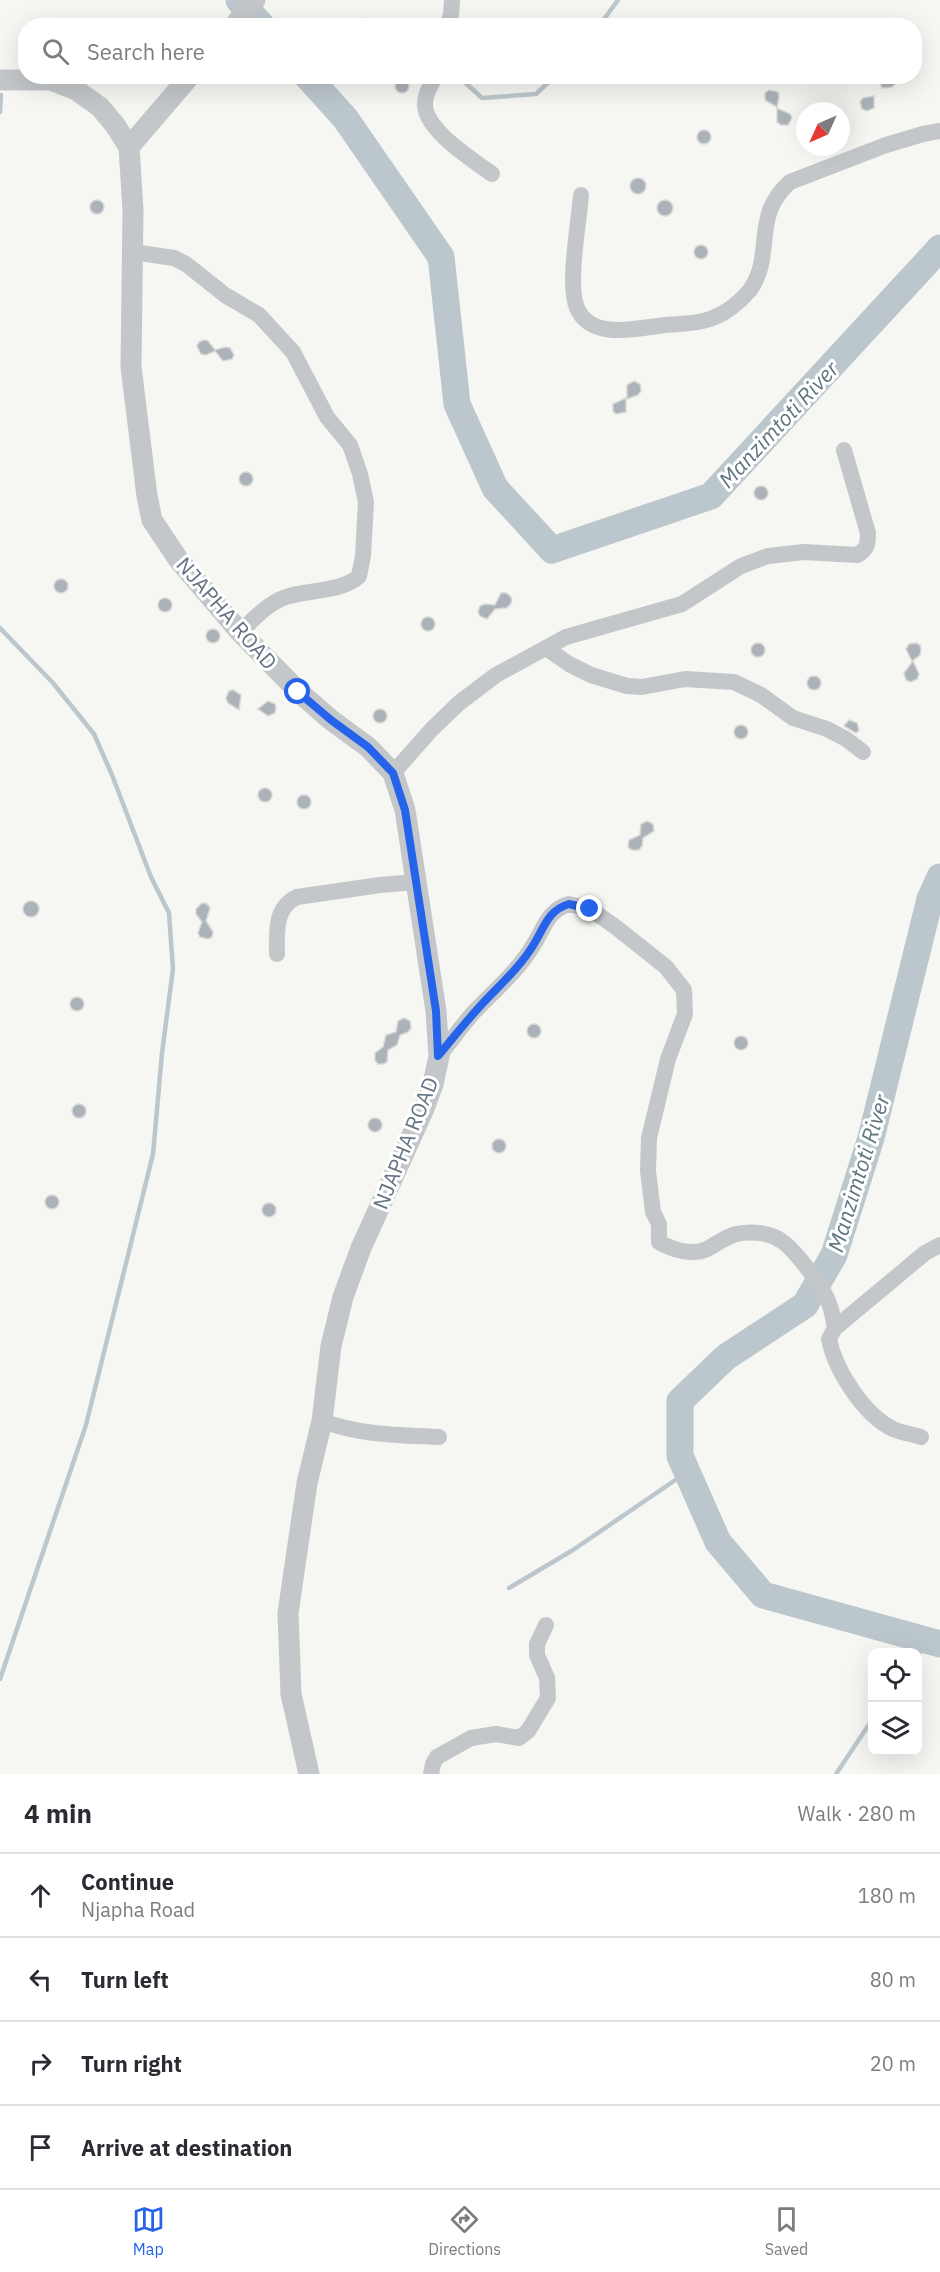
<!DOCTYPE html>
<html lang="en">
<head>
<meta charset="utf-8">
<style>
  :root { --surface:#fff; --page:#f2f2f3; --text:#2b2b33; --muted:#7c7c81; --line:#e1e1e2; --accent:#2563eb }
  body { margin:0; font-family:"IBM Plex Sans",sans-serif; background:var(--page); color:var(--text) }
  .controls { position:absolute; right:18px; bottom:18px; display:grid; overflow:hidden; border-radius:12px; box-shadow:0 6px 24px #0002 }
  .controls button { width:54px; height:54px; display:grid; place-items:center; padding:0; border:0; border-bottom:2px solid var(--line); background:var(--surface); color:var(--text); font:30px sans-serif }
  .compass { position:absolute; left:796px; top:102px; width:54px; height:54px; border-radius:50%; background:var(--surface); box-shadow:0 6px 24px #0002; rotate:225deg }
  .stop { position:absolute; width:18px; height:18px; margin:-14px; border:4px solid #2563eb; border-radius:50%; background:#fff }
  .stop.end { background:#2563eb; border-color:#fff; box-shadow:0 2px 6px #0008 }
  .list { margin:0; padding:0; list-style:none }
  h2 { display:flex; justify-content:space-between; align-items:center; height:78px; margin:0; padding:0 24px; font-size:26px }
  h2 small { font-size:20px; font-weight:400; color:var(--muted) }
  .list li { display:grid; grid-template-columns:39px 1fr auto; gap:18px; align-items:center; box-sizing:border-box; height:84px; padding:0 24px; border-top:2px solid var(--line) }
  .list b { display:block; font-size:22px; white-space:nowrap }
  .list p { margin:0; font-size:20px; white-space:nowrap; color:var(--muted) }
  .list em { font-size:20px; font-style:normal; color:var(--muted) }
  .icon { flex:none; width:33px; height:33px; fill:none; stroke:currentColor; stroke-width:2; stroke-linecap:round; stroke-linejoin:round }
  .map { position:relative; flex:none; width:940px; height:1774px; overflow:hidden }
  .search { position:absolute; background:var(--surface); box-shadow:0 6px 24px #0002; left:18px; right:18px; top:18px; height:66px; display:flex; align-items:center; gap:15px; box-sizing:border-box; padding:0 21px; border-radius:24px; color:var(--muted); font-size:22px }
  .sheet { height:414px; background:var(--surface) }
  nav { display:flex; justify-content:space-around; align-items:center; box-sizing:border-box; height:84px; border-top:2px solid var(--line); background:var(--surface); font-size:16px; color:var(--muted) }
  nav a { display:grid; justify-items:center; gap:3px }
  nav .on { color:var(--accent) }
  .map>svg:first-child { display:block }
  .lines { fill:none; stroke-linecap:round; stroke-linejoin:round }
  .stream { stroke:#bcc7cd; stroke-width:4.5 }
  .river { stroke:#bcc7cd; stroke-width:27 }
  .building { fill:#abb2b9; stroke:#d7d7d5; stroke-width:1.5 }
  .minor { stroke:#c3c7ca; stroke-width:16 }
  .tertiary { stroke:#c3c7ca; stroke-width:21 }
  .route { stroke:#2563eb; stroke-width:8 }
  .labels { text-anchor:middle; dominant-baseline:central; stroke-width:6; stroke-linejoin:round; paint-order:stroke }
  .street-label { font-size:21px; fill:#647485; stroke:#fff }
  .water-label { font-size:22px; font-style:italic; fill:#5f7681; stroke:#fff }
</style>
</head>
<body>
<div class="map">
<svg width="940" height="1774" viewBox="0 0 940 1774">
  <rect width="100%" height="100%" fill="#f6f6f2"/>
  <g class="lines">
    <!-- stream -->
    <path class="stream" d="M 330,26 L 362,20 L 401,26
      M 599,26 L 618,0
      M 458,76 L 482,98 L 536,94 L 555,76
      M 0,112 L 1,95
      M 0,628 L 53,683 L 94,734 L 112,775 L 151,877 L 169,913 L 173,969 L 162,1053 L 153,1154 L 86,1425 L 0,1679
      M 509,1588 L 573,1550 L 687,1472
      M 918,1655 L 928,1640
      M 836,1774 L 872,1720"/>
    <!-- river -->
    <path class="river" d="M 239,0 L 262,26
      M 307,76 L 345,118 L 441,257 L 457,404 L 495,488 L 552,550 L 711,496 L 940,248
      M 940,877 L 930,899 L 871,1138 L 834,1255 L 805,1305 L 726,1357 L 680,1401 L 680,1456 L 718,1542 L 763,1595 L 940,1644"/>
  </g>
  <!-- building -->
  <path class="building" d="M 878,76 L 904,76 L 892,87 L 882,88 Z
    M395 86a7 7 0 1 1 14 0a7 7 0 1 1-14 0Z
    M 769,90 L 778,92 L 779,97 L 777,107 L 765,100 L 765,93 Z
    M 874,96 L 874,108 L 867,111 L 862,109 L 860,102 L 863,98 Z
    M 777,108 L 790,114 L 792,118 L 788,125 L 781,125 L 777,122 Z
    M697 137a7 7 0 1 1 14 0a7 7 0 1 1-14 0Z
    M630 186a8 8 0 1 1 16 0a8 8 0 1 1-16 0Z
    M90 207a7 7 0 1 1 14 0a7 7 0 1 1-14 0Z
    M657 208a8 8 0 1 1 16 0a8 8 0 1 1-16 0Z
    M694 252a7 7 0 1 1 14 0a7 7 0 1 1-14 0Z
    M 204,340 L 208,341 L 215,350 L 226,347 L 230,348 L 234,355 L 232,359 L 223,361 L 215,351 L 206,355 L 201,354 L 197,346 L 199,342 Z
    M 634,381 L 640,384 L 641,391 L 638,395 L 627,399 L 627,385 Z
    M 626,398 L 626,412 L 616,414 L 613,411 L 613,404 Z
    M239 479a7 7 0 1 1 14 0a7 7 0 1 1-14 0Z
    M754 493a7 7 0 1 1 14 0a7 7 0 1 1-14 0Z
    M54 586a7 7 0 1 1 14 0a7 7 0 1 1-14 0Z
    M 501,593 L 506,593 L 510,596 L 512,600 L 510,605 L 506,608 L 495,609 L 487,619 L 480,616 L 478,612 L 480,606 L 485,604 L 495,605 Z
    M158 605a7 7 0 1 1 14 0a7 7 0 1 1-14 0Z
    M421 624a7 7 0 1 1 14 0a7 7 0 1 1-14 0Z
    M206 636a7 7 0 1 1 14 0a7 7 0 1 1-14 0Z
    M751 650a7 7 0 1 1 14 0a7 7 0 1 1-14 0Z
    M 916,643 L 920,645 L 921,650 L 920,655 L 912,661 L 906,649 L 909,644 Z
    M 913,661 L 919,674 L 917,679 L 911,682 L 906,680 L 904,673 Z
    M807 683a7 7 0 1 1 14 0a7 7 0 1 1-14 0Z
    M 233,690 L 241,695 L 239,710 L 228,703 L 226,698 L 229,691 Z
    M 268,701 L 275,704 L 276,708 L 275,713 L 268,716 L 258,709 Z
    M373 716a7 7 0 1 1 14 0a7 7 0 1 1-14 0Z
    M 849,720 L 857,723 L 859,730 L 856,733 L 844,726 Z
    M734 732a7 7 0 1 1 14 0a7 7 0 1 1-14 0Z
    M258 795a7 7 0 1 1 14 0a7 7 0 1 1-14 0Z
    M297 802a7 7 0 1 1 14 0a7 7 0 1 1-14 0Z
    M 647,821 L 653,824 L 654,831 L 643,838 L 642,846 L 639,850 L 632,850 L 628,847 L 629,840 L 640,835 L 641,824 Z
    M23 909a8 8 0 1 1 16 0a8 8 0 1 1-16 0Z
    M 202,903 L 207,904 L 210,908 L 206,921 L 213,932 L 212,937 L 208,939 L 200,937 L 198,933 L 202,922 L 196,914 L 196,909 Z
    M70 1004a7 7 0 1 1 14 0a7 7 0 1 1-14 0Z
    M 404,1018 L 410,1021 L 411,1028 L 408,1032 L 400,1035 L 397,1045 L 388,1050 L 387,1062 L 383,1064 L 378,1064 L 375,1060 L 375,1053 L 383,1047 L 386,1035 L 396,1032 L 398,1021 Z
    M527 1031a7 7 0 1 1 14 0a7 7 0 1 1-14 0Z
    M734 1043a7 7 0 1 1 14 0a7 7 0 1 1-14 0Z
    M72 1111a7 7 0 1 1 14 0a7 7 0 1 1-14 0Z
    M368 1125a7 7 0 1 1 14 0a7 7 0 1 1-14 0Z
    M492 1146a7 7 0 1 1 14 0a7 7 0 1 1-14 0Z
    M45 1202a7 7 0 1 1 14 0a7 7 0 1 1-14 0Z
    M262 1210a7 7 0 1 1 14 0a7 7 0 1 1-14 0Z"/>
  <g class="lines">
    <!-- minor -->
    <path class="minor" d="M 447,26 L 451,15 L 452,0
      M 436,76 C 431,85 425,93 425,103 C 423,129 473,160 492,174
      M 581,195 C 579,223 567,284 577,308 C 591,341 638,328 665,325 C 680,324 695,324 710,319 C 725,314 740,302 750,290 C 775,255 751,216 790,182 L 886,145 L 923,134 L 940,131
      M 133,252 L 174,258 L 186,264 L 225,295 L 259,315 L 293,352 L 327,417 L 350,445 L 360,474 L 366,502 L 363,556 L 359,576 C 343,592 306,590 286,597 C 268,603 254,619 240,632
      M 546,648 L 569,664 L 591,675 L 627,686 L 642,687 L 685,679 L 734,682 L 761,695 L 793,718 L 827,729 L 846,739 L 863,752
      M 393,773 L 432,729 L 459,703 L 496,675 L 566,637 L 682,604 L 741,566 L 768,556 L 804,552 L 857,555 C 867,550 868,544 868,533 L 844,450
      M 277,954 C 277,932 274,908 297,897 L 380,885 L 416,882
      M 439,1056 C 450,1042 461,1027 473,1013 C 494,991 519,970 534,944 C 544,928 548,910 569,904 L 590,909 L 617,928 L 666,967 L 684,990 L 685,1014 L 668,1059 L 649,1138 L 648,1171 L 653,1212 L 659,1224 L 659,1242 C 673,1250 692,1256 707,1249 C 717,1244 725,1237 736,1234 C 750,1231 768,1232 780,1240 C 793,1247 823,1287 828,1301 C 832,1309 833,1319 835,1328
      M 322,1421 C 360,1435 399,1435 439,1437
      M 921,1437 C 912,1434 902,1433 893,1429 C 864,1415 835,1370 829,1339 L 835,1328 L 925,1253 L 940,1245
      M 431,1774 L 433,1764 L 437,1757 L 471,1738 L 496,1734 L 519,1738 L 528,1731 L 548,1698 L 547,1678 L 537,1655 L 537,1644 L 546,1625"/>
    <!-- tertiary -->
    <path class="tertiary" d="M 234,26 L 255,0
      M 0,80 L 51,80 L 76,90 L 100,107 L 115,125 L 129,147 L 133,210 L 131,367 L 147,496 L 152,520 L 178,559 L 240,632 L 299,692 L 331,720 L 368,747 L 393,773 L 405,810 L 436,1011 L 439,1056 L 433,1084 L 423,1111 L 361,1248 L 343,1297 L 331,1346 L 322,1421 L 307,1483 L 288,1613 L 291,1694 L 309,1774
      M 129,147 L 190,76"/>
  </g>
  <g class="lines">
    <!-- route -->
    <path class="route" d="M 298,692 L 331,720 L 368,747 L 393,773 L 405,810 L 436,1011 L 438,1056 C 453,1038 467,1020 483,1003 C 500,985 521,966 534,944 C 544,928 548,910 569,904 L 590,909"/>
  </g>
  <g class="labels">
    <!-- street labels -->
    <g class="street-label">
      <text transform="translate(227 613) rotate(49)">NJAPHA ROAD</text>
      <text transform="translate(405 1143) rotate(-68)">NJAPHA ROAD</text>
    </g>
    <!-- water labels -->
    <g class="water-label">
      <text transform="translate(778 424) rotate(-47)">Manzimtoti River</text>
      <text transform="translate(858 1173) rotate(-73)">Manzimtoti River</text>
    </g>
  </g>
</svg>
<div class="controls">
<button><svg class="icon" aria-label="locate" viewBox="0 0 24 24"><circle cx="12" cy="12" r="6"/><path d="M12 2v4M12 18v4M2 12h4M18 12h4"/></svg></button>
<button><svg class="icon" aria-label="layers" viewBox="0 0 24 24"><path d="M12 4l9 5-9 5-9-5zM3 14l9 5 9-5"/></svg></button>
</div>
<svg class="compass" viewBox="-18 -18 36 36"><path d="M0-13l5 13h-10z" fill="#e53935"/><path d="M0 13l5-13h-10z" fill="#7c7c81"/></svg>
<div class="stop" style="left:298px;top:692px"></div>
<div class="stop end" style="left:590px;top:909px"></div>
<div class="search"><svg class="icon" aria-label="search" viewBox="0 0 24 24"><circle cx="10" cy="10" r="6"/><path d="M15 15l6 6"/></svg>Search here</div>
</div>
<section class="sheet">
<h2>4 min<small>Walk · 280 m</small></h2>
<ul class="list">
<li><svg class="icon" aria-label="ahead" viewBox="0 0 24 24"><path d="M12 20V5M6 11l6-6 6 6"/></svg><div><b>Continue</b><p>Njapha Road</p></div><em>180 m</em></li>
<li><svg class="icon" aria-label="left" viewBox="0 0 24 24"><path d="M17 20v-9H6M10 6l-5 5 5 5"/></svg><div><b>Turn left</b></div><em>80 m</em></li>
<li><svg class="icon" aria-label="right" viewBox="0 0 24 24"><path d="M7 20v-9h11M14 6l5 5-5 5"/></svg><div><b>Turn right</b></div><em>20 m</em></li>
<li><svg class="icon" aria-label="arrive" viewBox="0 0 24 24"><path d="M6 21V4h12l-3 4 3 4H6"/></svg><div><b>Arrive at destination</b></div></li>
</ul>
</section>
<nav>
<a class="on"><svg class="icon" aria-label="map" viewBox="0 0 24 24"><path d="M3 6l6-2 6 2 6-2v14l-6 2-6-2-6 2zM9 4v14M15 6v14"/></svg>Map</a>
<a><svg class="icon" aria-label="directions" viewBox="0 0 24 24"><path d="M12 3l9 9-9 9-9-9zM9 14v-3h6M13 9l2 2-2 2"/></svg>Directions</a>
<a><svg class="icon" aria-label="saved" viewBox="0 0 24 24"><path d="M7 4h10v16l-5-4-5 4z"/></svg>Saved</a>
</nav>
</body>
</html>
